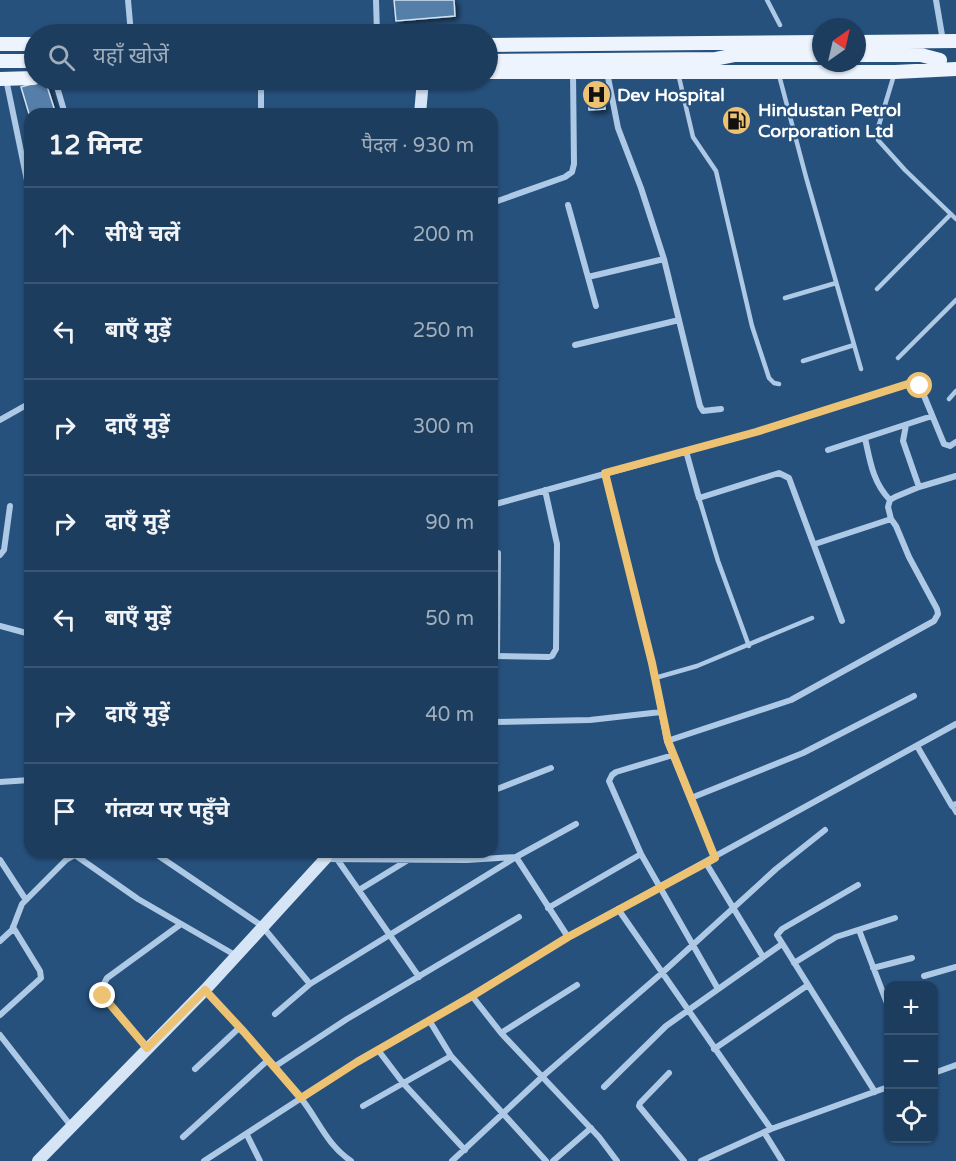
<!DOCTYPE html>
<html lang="hi">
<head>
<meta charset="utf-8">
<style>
  :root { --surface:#1d3d5e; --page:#2a4867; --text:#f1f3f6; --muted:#a0aebc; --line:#3b5673 }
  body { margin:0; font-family:"Varela Round","Noto Sans Devanagari",sans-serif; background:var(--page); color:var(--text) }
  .controls { position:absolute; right:18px; bottom:18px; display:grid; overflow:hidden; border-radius:12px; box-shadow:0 2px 4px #0004 }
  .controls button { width:54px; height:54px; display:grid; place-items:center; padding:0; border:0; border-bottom:2px solid var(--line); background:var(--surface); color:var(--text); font:30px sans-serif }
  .compass { position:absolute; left:812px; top:18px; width:54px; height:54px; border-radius:50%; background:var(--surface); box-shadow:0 2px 4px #0004; rotate:34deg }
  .stop { position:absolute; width:18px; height:18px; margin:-14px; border:4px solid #edc373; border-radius:50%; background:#fff }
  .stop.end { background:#edc373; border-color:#fff; box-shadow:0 2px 6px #0008 }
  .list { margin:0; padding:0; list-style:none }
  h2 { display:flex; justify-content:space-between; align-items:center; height:78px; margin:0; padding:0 24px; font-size:26px }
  h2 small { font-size:20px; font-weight:400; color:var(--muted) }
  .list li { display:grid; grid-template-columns:39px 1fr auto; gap:18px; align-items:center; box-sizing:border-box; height:96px; padding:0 24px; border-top:2px solid var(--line) }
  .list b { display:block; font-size:22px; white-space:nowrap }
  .list em { font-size:20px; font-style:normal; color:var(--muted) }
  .icon { flex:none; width:33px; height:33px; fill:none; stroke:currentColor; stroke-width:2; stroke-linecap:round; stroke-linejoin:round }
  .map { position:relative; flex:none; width:956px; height:1161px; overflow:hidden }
  .search { position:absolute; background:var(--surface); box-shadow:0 2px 4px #0004; left:24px; top:24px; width:474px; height:66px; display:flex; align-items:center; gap:15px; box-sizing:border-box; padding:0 21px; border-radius:33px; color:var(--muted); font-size:22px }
  .panel { position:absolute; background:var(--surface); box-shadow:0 2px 4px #0004; left:24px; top:108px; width:474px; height:750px; border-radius:18px }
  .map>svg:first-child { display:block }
  .building { fill:#547ea8; stroke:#cfe2f4; stroke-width:1.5; filter:url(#shadow) }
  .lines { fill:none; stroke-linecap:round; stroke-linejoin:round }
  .lane { stroke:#adc9e5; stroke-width:4.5 }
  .street { stroke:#adc9e5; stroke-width:6 }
  .secondary { stroke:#d6e5f5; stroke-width:12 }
  .primary { stroke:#edf4fd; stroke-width:14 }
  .route { stroke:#edc373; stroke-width:8 }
  .labels { text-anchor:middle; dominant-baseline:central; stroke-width:4.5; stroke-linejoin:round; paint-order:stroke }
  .poi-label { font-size:18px; font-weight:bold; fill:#fff; stroke:#27517d; text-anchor:start }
</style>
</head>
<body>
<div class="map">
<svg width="956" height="1161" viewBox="0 0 956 1161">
  <defs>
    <filter id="shadow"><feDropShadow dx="3" dy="3" stdDeviation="3" flood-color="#0009"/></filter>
  </defs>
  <rect width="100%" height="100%" fill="#27517d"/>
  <!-- building -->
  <path class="building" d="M 394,0 L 454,0 L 455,16 L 396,21 Z
    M 45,80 L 56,114 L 30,114 L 30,117 L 21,87 Z
    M 588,87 L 604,87 L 605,109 L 589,110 Z"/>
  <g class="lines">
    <!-- lane -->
    <path class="lane" d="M 767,0 L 780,25
      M 678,73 L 693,137 L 716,171 L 752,326 L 769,378 L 774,383 L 779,384
      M 779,75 L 806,177 L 861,369
      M 894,75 L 878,128 L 878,140 L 905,170 L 956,219
      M 877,289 L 951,214
      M 785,298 L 836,283
      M 898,358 L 956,300
      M 803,361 L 854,345
      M 949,399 L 956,391
      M 699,498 L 718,561 L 749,646
      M 655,678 L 697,666 L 812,618
      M 952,806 L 956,813"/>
    <!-- street -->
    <path class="street" d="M 128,0 L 131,34
      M 376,0 L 377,34
      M 936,0 L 943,41
      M 607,72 L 618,128 L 641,188 L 664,259 L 700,406 L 703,411 L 721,409
      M 6,79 L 30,195
      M 55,80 L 65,114
      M 261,114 L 261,80
      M 492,203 L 565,177 L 572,172 L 574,164 L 573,73
      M 568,205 L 596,306
      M 588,277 L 664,259
      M 575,345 L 679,320
      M 0,420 L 30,403
      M 906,425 L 903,441 L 919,487
      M 865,438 C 870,461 873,483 890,500
      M 828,450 L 932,416
      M 686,451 L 699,498 L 779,473 L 789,478 L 842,621
      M 605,473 L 652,663 L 667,741 L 715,858
      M 492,505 L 756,432 L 914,382 L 920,386 L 944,444 L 950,446 L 956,442
      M 815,544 L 891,519
      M 0,555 L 4,550 L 10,506
      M 0,626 L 30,634
      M 492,656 L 549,657 L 552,656 L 556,649 L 557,544 L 545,490
      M 497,656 L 498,553
      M 492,722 L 590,720 L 661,712
      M 667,741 L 791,700 L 934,621 L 938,614 L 937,609 L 909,557 L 896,526 L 891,519 L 888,507 L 890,500 L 895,497 L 919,487 L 956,476
      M 917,746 L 952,806 L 956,804
      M 673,755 L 616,772 L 612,775 L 609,781 L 641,854 L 718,989
      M 0,782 L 30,780
      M 492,791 L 551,768
      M 691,798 L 803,753 L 914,696
      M 153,852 L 262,926 L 310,984
      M 325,859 L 467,860 L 516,857 L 568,937
      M 337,859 L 419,977
      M 0,860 L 26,900
      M 706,863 L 763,957
      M 858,885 L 782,929 L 777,935 L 875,1092
      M 359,890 L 408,860
      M 548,908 L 641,854
      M 618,909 L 771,1129
      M 859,930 L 888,1006
      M 0,941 L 12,930 L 22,904 L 66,860 L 75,855 L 138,899 L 235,955
      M 794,963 L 836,937 L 895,918
      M 873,968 L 912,958
      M 924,976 L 956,967
      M 205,990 C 238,1025 270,1060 300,1097 C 318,1119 326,1144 351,1161
      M 472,996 L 501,1033 L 599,1137 L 617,1161
      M 275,1014 L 310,984 L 516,857 L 576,824
      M 0,1015 L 41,978 L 40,971 L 13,927
      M 429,1020 L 451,1056 L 546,1161
      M 501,1033 L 577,985
      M 0,1035 L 71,1126
      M 147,1048 L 103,996 L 101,989 L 107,978 L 181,924
      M 714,1049 L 808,985
      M 378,1050 L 403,1083 L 465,1150
      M 274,1067 L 347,1019 L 519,917
      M 195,1069 L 240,1027
      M 669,1073 L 640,1103 L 639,1106 L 684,1161
      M 934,1073 L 956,1065
      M 604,1087 L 666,1026 L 782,944
      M 363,1106 L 451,1056
      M 764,1132 L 782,1161
      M 247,1135 L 260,1161
      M 183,1137 L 268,1060
      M 204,1161 L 357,1062 L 472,996 L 568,937 L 956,724
      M 452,1161 L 543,1076 L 662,973 L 776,869 L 825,830
      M 553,1161 L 591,1128
      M 701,1161 L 771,1129 L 888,1087"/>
    <!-- secondary -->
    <path class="secondary" d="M 420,114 L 423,80
      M 38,1161 L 205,990 L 325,859 L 328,852"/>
    <!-- primary -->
    <path class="primary" d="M 857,42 L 956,41
      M 0,44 L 34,44
      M 488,45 L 821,42
      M 857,55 L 921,55 L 940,60
      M 0,61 L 34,61
      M 488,61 L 715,59 L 735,55 L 821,55
      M 488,72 L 895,72 L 956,69
      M 0,79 L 34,78"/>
  </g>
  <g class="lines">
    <!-- route -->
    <path class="route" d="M 103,996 L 147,1048 L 205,990 L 244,1032 L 301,1098 L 357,1062 L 472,996 L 568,937 L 715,858 L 668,741 L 652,663 L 605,473 L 756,432 L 914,382 L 920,386"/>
  </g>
  <!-- icons -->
  <defs>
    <symbol id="hospital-disc" viewBox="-11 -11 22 22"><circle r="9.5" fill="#edc373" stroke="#27517d"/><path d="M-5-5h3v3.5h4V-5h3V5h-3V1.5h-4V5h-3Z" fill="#111"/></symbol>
    <symbol id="fuel-disc" viewBox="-11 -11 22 22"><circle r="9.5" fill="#edc373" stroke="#27517d"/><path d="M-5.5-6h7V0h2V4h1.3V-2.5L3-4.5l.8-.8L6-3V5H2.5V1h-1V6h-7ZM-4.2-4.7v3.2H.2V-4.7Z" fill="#111"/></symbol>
  </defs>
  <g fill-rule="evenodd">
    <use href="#hospital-disc" x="580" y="78" width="33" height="33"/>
    <use href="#fuel-disc" x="720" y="104" width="33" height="33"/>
  </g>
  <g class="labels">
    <!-- poi labels -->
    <g class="poi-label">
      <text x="617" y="95">Dev Hospital</text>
      <text x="758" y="110">Hindustan Petrol<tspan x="758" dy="21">Corporation Ltd</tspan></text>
    </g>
  </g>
</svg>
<div class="controls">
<button>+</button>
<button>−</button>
<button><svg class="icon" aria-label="locate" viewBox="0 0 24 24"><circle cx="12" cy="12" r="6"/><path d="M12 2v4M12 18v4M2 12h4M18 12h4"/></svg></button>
</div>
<svg class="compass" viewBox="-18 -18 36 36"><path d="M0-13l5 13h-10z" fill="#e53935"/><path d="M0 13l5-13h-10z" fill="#a0aebc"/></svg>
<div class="stop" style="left:920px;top:386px"></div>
<div class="stop end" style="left:103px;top:996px"></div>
<div class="search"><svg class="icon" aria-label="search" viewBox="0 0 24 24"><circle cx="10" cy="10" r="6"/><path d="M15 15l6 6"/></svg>यहाँ खोजें</div>
<section class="panel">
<h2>12 मिनट<small>पैदल · 930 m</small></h2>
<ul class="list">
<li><svg class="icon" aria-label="ahead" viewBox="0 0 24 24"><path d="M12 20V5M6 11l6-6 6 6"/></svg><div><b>सीधे चलें</b></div><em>200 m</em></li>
<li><svg class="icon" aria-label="left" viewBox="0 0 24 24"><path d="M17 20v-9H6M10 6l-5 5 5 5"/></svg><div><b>बाएँ मुड़ें</b></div><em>250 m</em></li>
<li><svg class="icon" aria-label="right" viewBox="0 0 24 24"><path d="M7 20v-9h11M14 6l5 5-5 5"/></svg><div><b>दाएँ मुड़ें</b></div><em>300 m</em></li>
<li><svg class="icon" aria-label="right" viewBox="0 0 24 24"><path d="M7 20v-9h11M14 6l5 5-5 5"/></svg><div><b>दाएँ मुड़ें</b></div><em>90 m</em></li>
<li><svg class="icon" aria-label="left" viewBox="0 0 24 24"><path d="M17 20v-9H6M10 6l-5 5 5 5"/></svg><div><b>बाएँ मुड़ें</b></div><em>50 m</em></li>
<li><svg class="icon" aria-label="right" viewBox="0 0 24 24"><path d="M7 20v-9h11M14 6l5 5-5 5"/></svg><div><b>दाएँ मुड़ें</b></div><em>40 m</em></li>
<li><svg class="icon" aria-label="arrive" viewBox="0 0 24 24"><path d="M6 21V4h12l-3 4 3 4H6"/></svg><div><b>गंतव्य पर पहुँचे</b></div></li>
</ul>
</section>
</div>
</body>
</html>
